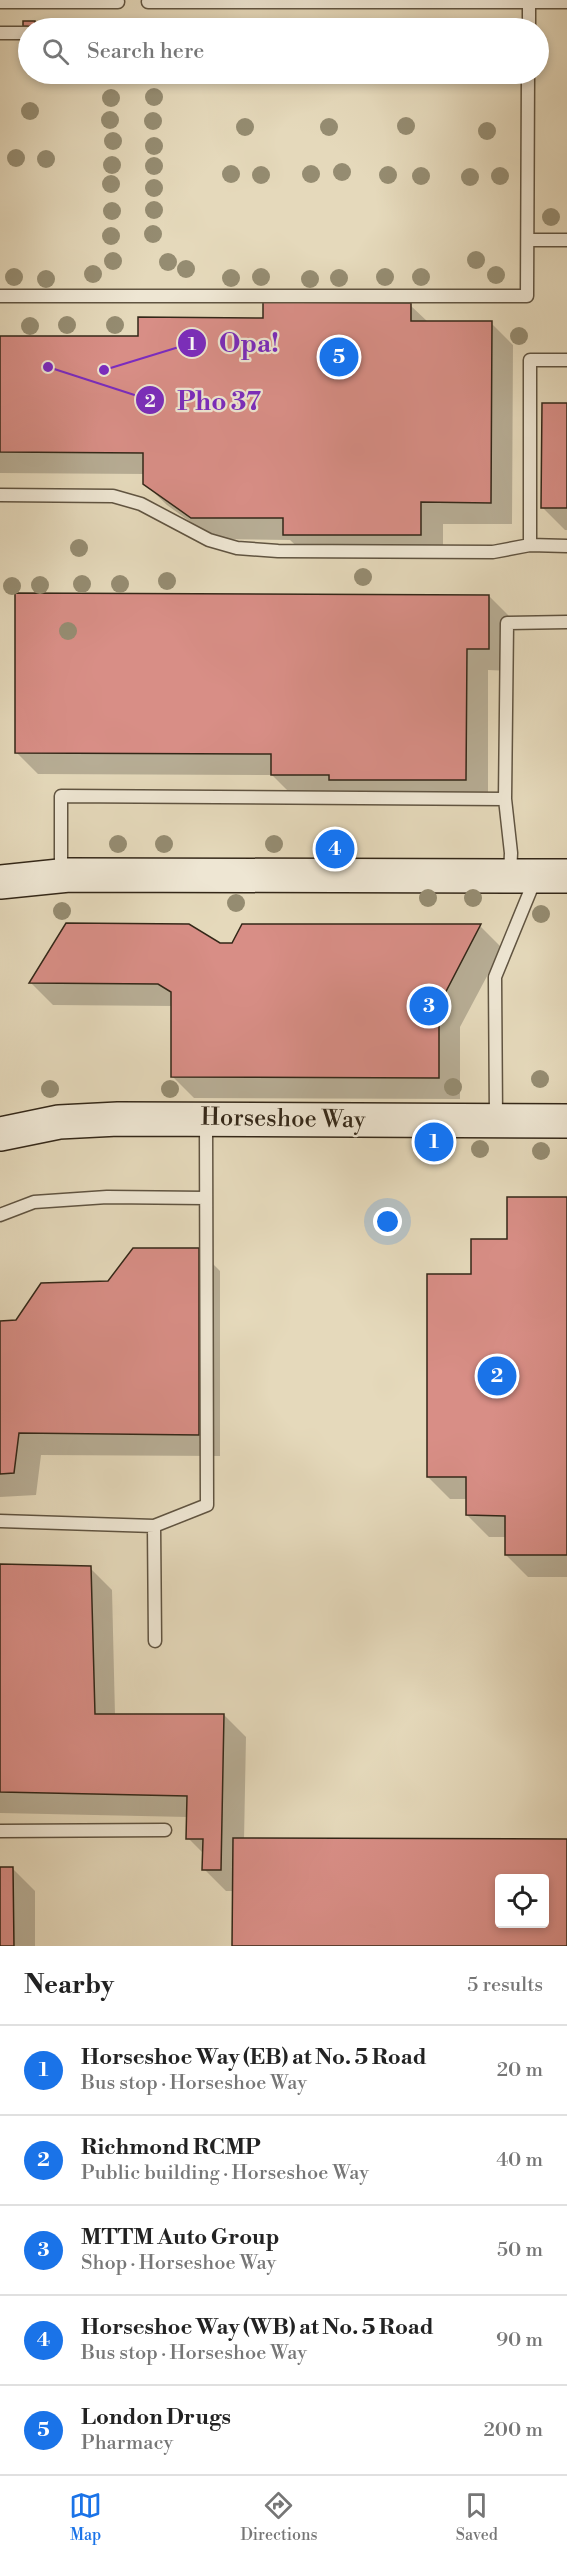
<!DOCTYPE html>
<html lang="en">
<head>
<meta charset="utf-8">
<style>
  :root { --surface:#fff; --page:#f6f6f6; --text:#222; --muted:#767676; --line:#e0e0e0; --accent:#1a73e8 }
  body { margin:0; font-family:"Libre Bodoni",serif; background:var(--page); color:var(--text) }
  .controls { position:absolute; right:18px; bottom:18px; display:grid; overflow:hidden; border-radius:6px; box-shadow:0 3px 9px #0003 }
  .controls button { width:54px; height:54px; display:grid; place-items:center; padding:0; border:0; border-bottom:2px solid var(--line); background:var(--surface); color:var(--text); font:30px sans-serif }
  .you { position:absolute; left:388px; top:1222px; width:21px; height:21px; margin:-15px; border:4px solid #fff; border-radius:50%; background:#1a73e8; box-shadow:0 0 0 9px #1a73e833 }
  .badge { display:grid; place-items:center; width:39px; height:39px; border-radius:50%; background:var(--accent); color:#fff; font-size:20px; font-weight:700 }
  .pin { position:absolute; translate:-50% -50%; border:3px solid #fff; box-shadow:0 2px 6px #0006 }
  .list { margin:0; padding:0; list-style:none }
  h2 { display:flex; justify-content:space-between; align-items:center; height:78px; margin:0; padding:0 24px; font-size:26px }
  h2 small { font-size:20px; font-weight:400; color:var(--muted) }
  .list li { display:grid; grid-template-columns:39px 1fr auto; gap:18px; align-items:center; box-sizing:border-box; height:90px; padding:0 24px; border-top:2px solid var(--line) }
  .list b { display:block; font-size:22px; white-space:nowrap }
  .list p { margin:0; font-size:20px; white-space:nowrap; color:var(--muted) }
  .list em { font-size:20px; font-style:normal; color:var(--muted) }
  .icon { flex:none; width:33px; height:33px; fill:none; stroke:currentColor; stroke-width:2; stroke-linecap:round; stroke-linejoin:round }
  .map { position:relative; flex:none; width:567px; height:1946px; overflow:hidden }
  .search { position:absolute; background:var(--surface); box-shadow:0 3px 9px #0003; left:18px; right:18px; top:18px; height:66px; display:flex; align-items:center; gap:15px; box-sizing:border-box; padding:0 21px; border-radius:33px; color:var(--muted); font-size:22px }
  .sheet { height:528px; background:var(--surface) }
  nav { display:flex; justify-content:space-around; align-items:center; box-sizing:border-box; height:84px; border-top:2px solid var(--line); background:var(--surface); font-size:16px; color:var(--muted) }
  nav a { display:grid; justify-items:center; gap:3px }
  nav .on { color:var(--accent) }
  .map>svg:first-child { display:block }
  .shadow { fill:#0003; fill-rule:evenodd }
  .building { fill:#d88e86; stroke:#332718; stroke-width:1.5; fill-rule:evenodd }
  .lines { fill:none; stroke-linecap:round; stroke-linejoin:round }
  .lane-casing { stroke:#605441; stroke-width:15 }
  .secondary-casing { stroke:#332718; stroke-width:36 }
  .lane { stroke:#eee6d3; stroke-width:12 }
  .secondary { stroke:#eee6d3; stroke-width:33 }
  .tree { fill:#958c71 }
  .labels { text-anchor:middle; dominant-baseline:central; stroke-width:4.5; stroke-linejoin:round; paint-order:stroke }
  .street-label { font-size:24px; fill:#332718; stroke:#eee6d3 }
  .leader { fill:none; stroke:#7b2cbf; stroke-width:2 }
  .callout-dot { fill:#7b2cbf; stroke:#eee6d3; stroke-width:2 }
  .mark-label { font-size:18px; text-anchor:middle; font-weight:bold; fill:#fff }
  .callout-label { font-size:26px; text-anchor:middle; font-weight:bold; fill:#7b2cbf; stroke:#eee6d3; stroke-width:4.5; stroke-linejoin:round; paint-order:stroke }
</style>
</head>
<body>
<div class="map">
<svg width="567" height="1946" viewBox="0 0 567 1946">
  <rect width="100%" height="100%" fill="#e5d9bb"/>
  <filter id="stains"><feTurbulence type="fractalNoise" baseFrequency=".00333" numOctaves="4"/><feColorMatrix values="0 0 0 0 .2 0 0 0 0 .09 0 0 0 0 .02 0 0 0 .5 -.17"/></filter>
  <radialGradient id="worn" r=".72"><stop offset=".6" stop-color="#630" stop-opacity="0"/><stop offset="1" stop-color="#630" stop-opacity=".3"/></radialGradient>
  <!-- shadow -->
  <path class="shadow" d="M 35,22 L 41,28 L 28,30 L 24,25 Z
    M 410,305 L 428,322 L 491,323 L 513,345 L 512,524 L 443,524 L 443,556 L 307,556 L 290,540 L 214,539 L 167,505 L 144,483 L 144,474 L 0,473 L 0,337 L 140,338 L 264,320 Z
    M 567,404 L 567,530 L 565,530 L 543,508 Z
    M 489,596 L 511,618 L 510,671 L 488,670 L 488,802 L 294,797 L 272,775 L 38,774 L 16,752 Z
    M 66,924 L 220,945 L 233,945 L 243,925 L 480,926 L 502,948 L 460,1027 L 460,1099 L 194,1098 L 172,1076 L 173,1006 L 53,1005 L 31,983 Z
    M 567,1198 L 567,1577 L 528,1577 L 506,1555 L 506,1537 L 489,1537 L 467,1515 L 467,1499 L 450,1499 L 428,1477 L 472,1275 L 508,1240 Z
    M 198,1249 L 220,1271 L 220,1456 L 41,1455 L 36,1495 L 0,1497 L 0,1323 L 17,1321 Z
    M 0,1566 L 90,1568 L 112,1590 L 115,1715 L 224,1715 L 246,1737 L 244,1840 L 567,1841 L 567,1946 L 234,1946 L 234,1891 L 226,1891 L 204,1869 L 204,1854 L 188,1838 L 188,1817 L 0,1813 ZM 500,1878 L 544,1878 L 544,1924 L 500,1924 Z
    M 0,1869 L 13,1869 L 35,1891 L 35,1946 L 0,1946 Z"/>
  <!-- building -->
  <path class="building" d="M 23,21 L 35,21 L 35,27 L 23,26 Z
    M 263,302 L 411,303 L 411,321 L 492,321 L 491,503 L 421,502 L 421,535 L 283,535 L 283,518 L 191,518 L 143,484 L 143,453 L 0,452 L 0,336 L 138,336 L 138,317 L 263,318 Z
    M 542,403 L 567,403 L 567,508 L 541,508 Z
    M 15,593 L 489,595 L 489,649 L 467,649 L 466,780 L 329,780 L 329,775 L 271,775 L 271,754 L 15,753 Z
    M 66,923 L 189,924 L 220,943 L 232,943 L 242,924 L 481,924 L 439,1005 L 439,1078 L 171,1077 L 171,992 L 158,984 L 29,983 Z
    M 507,1197 L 567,1197 L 567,1555 L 505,1555 L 505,1516 L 466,1515 L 466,1477 L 427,1477 L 427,1274 L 471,1274 L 471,1239 L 507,1239 Z
    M 133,1248 L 199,1248 L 199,1435 L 19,1433 L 14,1473 L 0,1474 L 0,1321 L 16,1320 L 41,1283 L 108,1281 Z
    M 0,1564 L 91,1566 L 95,1714 L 224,1714 L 221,1870 L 202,1870 L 203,1839 L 186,1839 L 187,1796 L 0,1792 Z
    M 233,1838 L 567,1839 L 567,1946 L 232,1946 ZM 500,1878 L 544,1878 L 544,1924 L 500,1924 Z
    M 0,1867 L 13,1867 L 14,1946 L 0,1946 Z"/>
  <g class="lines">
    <defs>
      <path id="lane" d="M 0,2 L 118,2
        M 148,2 L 567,2
        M 529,28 L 529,2
        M 0,33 L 28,33
        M 528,240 L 567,240
        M 0,296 L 527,296 L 528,74
        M 0,495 L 113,496 L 141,504 L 209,540 L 237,548 L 278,551 L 493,552 L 530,545 L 567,546
        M 530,545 L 530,360 L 567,360
        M 61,873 L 61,796 L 505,799
        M 510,874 L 511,853 L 505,799 L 507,623 L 567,622
        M 496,1118 L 495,977 L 536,877
        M 0,1215 L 34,1202 L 107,1197 L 206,1198
        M 0,1521 L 154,1526
        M 155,1641 L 154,1526 L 207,1505 L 206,1122
        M 0,1831 L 165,1830"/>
      <path id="secondary" d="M 0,882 L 69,875 L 567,876
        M 0,1134 L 59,1122 L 118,1119 L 567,1121"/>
    </defs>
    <!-- lane casing -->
    <use href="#lane" class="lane-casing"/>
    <!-- secondary casing -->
    <use href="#secondary" class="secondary-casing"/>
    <!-- lane -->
    <use href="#lane" class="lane"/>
    <!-- secondary -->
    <use href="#secondary" class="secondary"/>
  </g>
  <!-- trees -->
  <g class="tree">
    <circle cx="154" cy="97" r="9"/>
    <circle cx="111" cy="98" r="9"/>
    <circle cx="30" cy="111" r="9"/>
    <circle cx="110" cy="120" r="9"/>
    <circle cx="153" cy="121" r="9"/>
    <circle cx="406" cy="126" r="9"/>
    <circle cx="245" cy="127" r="9"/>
    <circle cx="329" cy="127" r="9"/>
    <circle cx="487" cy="131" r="9"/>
    <circle cx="113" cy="141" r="9"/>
    <circle cx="154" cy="146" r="9"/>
    <circle cx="16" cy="158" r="9"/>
    <circle cx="46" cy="159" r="9"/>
    <circle cx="112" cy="165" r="9"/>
    <circle cx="154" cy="166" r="9"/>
    <circle cx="342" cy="172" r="9"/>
    <circle cx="231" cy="174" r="9"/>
    <circle cx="311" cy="174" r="9"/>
    <circle cx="261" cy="175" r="9"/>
    <circle cx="388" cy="175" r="9"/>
    <circle cx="421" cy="176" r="9"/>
    <circle cx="500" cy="176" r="9"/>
    <circle cx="470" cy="177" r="9"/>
    <circle cx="111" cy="184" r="9"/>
    <circle cx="154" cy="188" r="9"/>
    <circle cx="154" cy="210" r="9"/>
    <circle cx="112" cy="211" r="9"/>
    <circle cx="551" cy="217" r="9"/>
    <circle cx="153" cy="234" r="9"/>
    <circle cx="111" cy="236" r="9"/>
    <circle cx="476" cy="260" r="9"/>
    <circle cx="113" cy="261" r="9"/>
    <circle cx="168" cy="262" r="9"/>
    <circle cx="186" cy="269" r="9"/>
    <circle cx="93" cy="274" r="9"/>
    <circle cx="496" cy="275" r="9"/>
    <circle cx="14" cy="277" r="9"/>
    <circle cx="261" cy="277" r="9"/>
    <circle cx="385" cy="277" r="9"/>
    <circle cx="421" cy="277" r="9"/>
    <circle cx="231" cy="278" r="9"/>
    <circle cx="339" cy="278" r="9"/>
    <circle cx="46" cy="279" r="9"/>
    <circle cx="310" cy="279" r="9"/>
    <circle cx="67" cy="325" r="9"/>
    <circle cx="115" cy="325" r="9"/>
    <circle cx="30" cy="326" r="9"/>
    <circle cx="519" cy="336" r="9"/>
    <circle cx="79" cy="548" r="9"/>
    <circle cx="363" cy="577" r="9"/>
    <circle cx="167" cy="581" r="9"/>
    <circle cx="82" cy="584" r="9"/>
    <circle cx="120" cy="584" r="9"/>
    <circle cx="40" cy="585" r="9"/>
    <circle cx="12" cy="586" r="9"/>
    <circle cx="68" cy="631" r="9"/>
    <circle cx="331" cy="843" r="9"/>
    <circle cx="118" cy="844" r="9"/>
    <circle cx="164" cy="844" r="9"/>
    <circle cx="274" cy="844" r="9"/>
    <circle cx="428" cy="898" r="9"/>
    <circle cx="473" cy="898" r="9"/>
    <circle cx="236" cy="903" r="9"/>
    <circle cx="62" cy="911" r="9"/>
    <circle cx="541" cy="914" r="9"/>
    <circle cx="540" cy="1079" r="9"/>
    <circle cx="453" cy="1087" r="9"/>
    <circle cx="50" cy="1089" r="9"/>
    <circle cx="170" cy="1089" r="9"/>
    <circle cx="480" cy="1149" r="9"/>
    <circle cx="425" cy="1150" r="9"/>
    <circle cx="541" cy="1151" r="9"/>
  </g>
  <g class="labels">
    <!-- street labels -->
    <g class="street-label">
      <text transform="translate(283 1119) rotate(1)">Horseshoe Way</text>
    </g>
  </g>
  <!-- callouts -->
  <path class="leader" d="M104 370L192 343M48 367L150 400"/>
  <g class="callout-dot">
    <circle cx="104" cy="370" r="6"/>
    <circle cx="48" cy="367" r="6"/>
    <circle cx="192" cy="343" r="15"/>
    <circle cx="150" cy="400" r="15"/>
  </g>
  <g class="mark-label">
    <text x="192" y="350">1</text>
    <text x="150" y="407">2</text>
  </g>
  <g class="callout-label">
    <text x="249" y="352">Opa!</text>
    <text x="219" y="410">Pho 37</text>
  </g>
  <rect width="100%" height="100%" filter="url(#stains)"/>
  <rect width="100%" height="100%" fill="url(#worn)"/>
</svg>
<div class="controls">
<button><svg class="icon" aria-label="locate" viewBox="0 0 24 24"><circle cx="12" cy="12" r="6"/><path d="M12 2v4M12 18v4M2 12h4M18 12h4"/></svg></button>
</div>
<div class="you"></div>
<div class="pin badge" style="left:434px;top:1142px">1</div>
<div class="pin badge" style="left:497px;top:1376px">2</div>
<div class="pin badge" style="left:429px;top:1006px">3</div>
<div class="pin badge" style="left:335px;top:849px">4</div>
<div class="pin badge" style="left:339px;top:357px">5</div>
<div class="search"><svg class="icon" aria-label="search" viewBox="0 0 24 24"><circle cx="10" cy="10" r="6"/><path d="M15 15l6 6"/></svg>Search here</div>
</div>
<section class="sheet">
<h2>Nearby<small>5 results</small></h2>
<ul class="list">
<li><span class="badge">1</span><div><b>Horseshoe Way (EB) at No. 5 Road</b><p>Bus stop · Horseshoe Way</p></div><em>20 m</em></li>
<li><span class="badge">2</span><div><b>Richmond RCMP</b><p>Public building · Horseshoe Way</p></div><em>40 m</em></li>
<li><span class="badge">3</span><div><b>MTTM Auto Group</b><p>Shop · Horseshoe Way</p></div><em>50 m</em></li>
<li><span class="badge">4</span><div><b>Horseshoe Way (WB) at No. 5 Road</b><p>Bus stop · Horseshoe Way</p></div><em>90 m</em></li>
<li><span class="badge">5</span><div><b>London Drugs</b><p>Pharmacy</p></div><em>200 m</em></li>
</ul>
</section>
<nav>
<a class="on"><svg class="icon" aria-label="map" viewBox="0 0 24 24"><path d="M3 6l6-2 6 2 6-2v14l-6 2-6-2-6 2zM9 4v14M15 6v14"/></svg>Map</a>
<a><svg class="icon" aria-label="directions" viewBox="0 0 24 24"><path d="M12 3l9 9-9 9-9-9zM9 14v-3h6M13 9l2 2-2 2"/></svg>Directions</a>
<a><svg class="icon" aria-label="saved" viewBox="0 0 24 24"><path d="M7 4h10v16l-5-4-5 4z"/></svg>Saved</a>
</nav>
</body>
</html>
